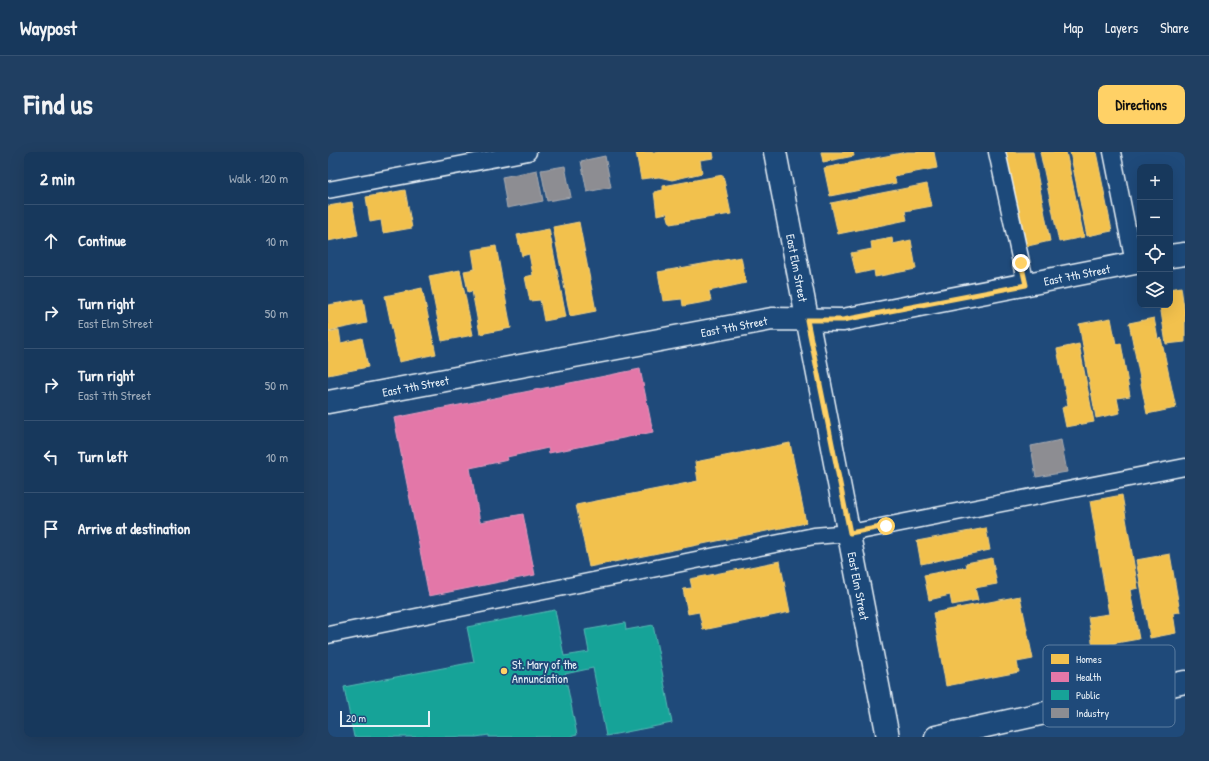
<!DOCTYPE html>
<html lang="en">
<head>
<meta charset="utf-8">
<style>
  :root { --surface:#17385c; --page:#203f62; --text:#f1f3f6; --muted:#9eacbb; --line:#365272; --accent:#ffd166 }
  body { margin:0; font-family:"Patrick Hand",sans-serif; background:var(--page); color:var(--text) }
  .controls { position:absolute; right:12px; top:12px; display:grid; overflow:hidden; border-radius:8px; box-shadow:0 4px 16px #0002 }
  .controls button { width:36px; height:36px; display:grid; place-items:center; padding:0; border:0; border-bottom:1px solid var(--line); background:var(--surface); color:var(--text); font:20px sans-serif }
  .scale { position:absolute; left:12px; bottom:10px; width:90px; box-sizing:border-box; padding-left:4px; border:2px solid #e8f1f8; border-top:0; font-size:11px; line-height:14px; white-space:nowrap; color:#e8f1f8; -webkit-text-stroke:3px #1f4a7a; paint-order:stroke }
  .stop { position:absolute; width:12px; height:12px; margin:-9px; border:3px solid #ffd166; border-radius:50%; background:#fff }
  .stop.end { background:#ffd166; border-color:#fff; box-shadow:0 1px 4px #0008 }
  .list { margin:0; padding:0; list-style:none }
  h2 { display:flex; justify-content:space-between; align-items:center; height:52px; margin:0; padding:0 16px; font-size:17px }
  h2 small { font-size:13px; font-weight:400; color:var(--muted) }
  .list li { display:grid; grid-template-columns:26px 1fr auto; gap:12px; align-items:center; box-sizing:border-box; height:72px; padding:0 16px; border-top:1px solid var(--line) }
  .list b { display:block; font-size:15px; white-space:nowrap }
  .list p { margin:0; font-size:13px; white-space:nowrap; color:var(--muted) }
  .list em { font-size:13px; font-style:normal; color:var(--muted) }
  .icon { flex:none; width:22px; height:22px; fill:none; stroke:currentColor; stroke-width:2; stroke-linecap:round; stroke-linejoin:round }
  .map { position:relative; flex:none; width:857px; height:585px; overflow:hidden; border-radius:8px }
  header { display:flex; align-items:center; gap:24px; box-sizing:border-box; height:56px; padding:0 20px; background:var(--surface); border-bottom:1px solid var(--line) }
  header strong { font-size:19px }
  nav { display:flex; gap:22px; margin-inline-start:auto; font-size:14px }
  .intro { display:flex; align-items:center; justify-content:space-between; box-sizing:border-box; height:96px; padding:0 24px }
  h1 { margin:0; font-size:28px }
  .button { padding:10px 18px; border-radius:8px; background:var(--accent); color:#111; font-size:14px; font-weight:700 }
  main { display:flex; gap:24px; padding:0 24px }
  aside { flex:1; background:var(--surface); border-radius:8px; box-shadow:0 4px 16px #0002 }
  .map>svg:first-child { display:block }
  .homes { fill:#f2c14e; stroke:#efcf81 }
  .health { fill:#e377a8; stroke:#e49cc0 }
  .public { fill:#17a398; stroke:#56bab5 }
  .industry { fill:#8d8d92; stroke:#a8abb1 }
  .lines { fill:none; stroke-linecap:round; stroke-linejoin:round }
  .lane-casing { stroke:#e8f1f8; stroke-width:19 }
  .street-casing { stroke:#e8f1f8; stroke-width:25 }
  .secondary-casing { stroke:#e8f1f8; stroke-width:25 }
  .lane { stroke:#1f4a7a; stroke-width:16 }
  .street { stroke:#1f4a7a; stroke-width:22 }
  .secondary { stroke:#1f4a7a; stroke-width:22 }
  .route { stroke:#ffd166; stroke-width:5 }
  .poi-dot { fill:#ffd166; stroke:#1f4a7a; stroke-width:1.5 }
  .labels { text-anchor:middle; dominant-baseline:central; stroke-width:4; stroke-linejoin:round; paint-order:stroke }
  .street-label { font-size:12px; fill:#e8f1f8; stroke:#1f4a7a }
  .poi-label { font-size:12px; fill:#e8f1f8; stroke:#1f4a7a; text-anchor:start }
  .key { fill:#1f4a7a; stroke:#5b7ca0; stroke-width:1 }
  .key-label { font-size:11px; fill:#e8f1f8 }
</style>
</head>
<body>
<header>
<strong>Waypost</strong>
<nav><a>Map</a><a>Layers</a><a>Share</a></nav>
</header>
<div class="intro"><h1>Find us</h1><a class="button">Directions</a></div>
<main>
<aside>
<h2>2 min<small>Walk · 120 m</small></h2>
<ul class="list">
<li><svg class="icon" aria-label="ahead" viewBox="0 0 24 24"><path d="M12 20V5M6 11l6-6 6 6"/></svg><div><b>Continue</b></div><em>10 m</em></li>
<li><svg class="icon" aria-label="right" viewBox="0 0 24 24"><path d="M7 20v-9h11M14 6l5 5-5 5"/></svg><div><b>Turn right</b><p>East Elm Street</p></div><em>50 m</em></li>
<li><svg class="icon" aria-label="right" viewBox="0 0 24 24"><path d="M7 20v-9h11M14 6l5 5-5 5"/></svg><div><b>Turn right</b><p>East 7th Street</p></div><em>50 m</em></li>
<li><svg class="icon" aria-label="left" viewBox="0 0 24 24"><path d="M17 20v-9H6M10 6l-5 5 5 5"/></svg><div><b>Turn left</b></div><em>10 m</em></li>
<li><svg class="icon" aria-label="arrive" viewBox="0 0 24 24"><path d="M6 21V4h12l-3 4 3 4H6"/></svg><div><b>Arrive at destination</b></div></li>
</ul>
</aside>
<div class="map">
<svg width="857" height="585" viewBox="0 0 857 585">
  <rect width="100%" height="100%" fill="#1f4a7a"/>
  <filter id="ink" filterUnits="userSpaceOnUse"><feTurbulence type="fractalNoise" baseFrequency=".025" numOctaves="2"/><feDisplacementMap in="SourceGraphic" scale="8" xChannelSelector="R" yChannelSelector="G"/><feConvolveMatrix kernelMatrix="1 2 1 2 8 2 1 2 1" color-interpolation-filters="sRGB"/></filter>
  <g filter="url(#ink)">
    <!-- homes -->
    <path class="homes" d="M 308,0 L 385,0 L 386,6 L 372,8 L 374,21 L 344,28 L 331,25 L 313,27 Z
      M 493,0 L 525,0 L 526,4 L 495,10 Z
      M 579,0 L 606,0 L 609,16 L 566,24 L 568,31 L 502,44 L 496,16 Z
      M 672,0 L 705,0 L 722,89 L 691,96 Z
      M 712,0 L 738,0 L 756,85 L 731,90 Z
      M 742,0 L 768,0 L 784,79 L 759,84 Z
      M 395,23 L 403,62 L 342,72 L 339,61 L 329,63 L 326,40 L 335,38 L 335,34 Z
      M 599,32 L 604,54 L 577,59 L 579,68 L 510,82 L 503,51 Z
      M 77,38 L 84,76 L 55,81 L 53,68 L 42,70 L 38,45 Z
      M 24,50 L 30,83 L 0,89 L 0,54 Z
      M 251,70 L 268,159 L 242,164 L 225,75 Z
      M 221,77 L 238,165 L 216,169 L 212,148 L 202,149 L 197,125 L 205,123 L 201,102 L 194,104 L 189,83 Z
      M 564,86 L 565,92 L 583,88 L 588,117 L 547,125 L 546,118 L 528,122 L 523,101 L 544,97 L 543,90 Z
      M 168,94 L 183,176 L 152,182 L 144,139 L 140,140 L 136,119 L 147,117 L 144,98 Z
      M 413,105 L 418,131 L 381,139 L 383,149 L 355,154 L 354,147 L 335,149 L 330,120 Z
      M 132,118 L 145,183 L 114,189 L 101,124 Z
      M 853,135 L 857,163 L 857,190 L 838,192 L 832,153 L 842,153 L 842,137 Z
      M 94,136 L 108,202 L 71,210 L 57,144 Z
      M 35,147 L 39,171 L 0,179 L 0,153 Z
      M 783,166 L 788,192 L 793,191 L 802,244 L 789,246 L 792,261 L 768,266 L 751,172 Z
      M 826,166 L 830,187 L 833,186 L 848,256 L 819,262 L 801,171 Z
      M 11,178 L 13,191 L 34,186 L 40,215 L 0,223 L 0,180 Z
      M 751,192 L 766,270 L 738,275 L 734,256 L 740,253 L 729,197 Z
      M 462,291 L 478,371 L 261,415 L 248,353 L 370,329 L 367,310 Z
      M 794,343 L 810,436 L 802,438 L 811,487 L 765,495 L 760,465 L 781,462 L 762,349 Z
      M 658,376 L 662,398 L 593,412 L 589,389 Z
      M 842,402 L 852,460 L 845,461 L 848,481 L 822,486 L 808,408 Z
      M 664,406 L 669,432 L 647,436 L 650,448 L 624,453 L 622,443 L 601,448 L 596,423 L 639,415 L 638,411 Z
      M 452,409 L 462,460 L 375,478 L 371,460 L 360,462 L 355,437 L 364,436 L 362,427 Z
      M 692,444 L 705,507 L 689,510 L 691,520 L 618,534 L 605,461 Z"/>
    <!-- health -->
    <path class="health" d="M 312,217 L 325,280 L 221,301 L 220,296 L 179,305 L 180,308 L 142,316 L 152,370 L 195,362 L 207,423 L 101,444 L 66,266 Z"/>
    <!-- public -->
    <path class="public" d="M 227,458 L 236,504 L 261,500 L 257,478 L 297,471 L 298,478 L 325,473 L 344,571 L 278,584 L 265,516 L 237,522 L 249,583 L 241,585 L 161,585 L 161,583 L 148,585 L 26,585 L 16,535 L 146,510 L 139,475 Z"/>
    <!-- industry -->
    <path class="industry" d="M 277,4 L 283,35 L 259,40 L 253,9 Z
      M 237,14 L 243,45 L 219,49 L 213,18 Z
      M 209,18 L 215,49 L 179,56 L 174,25 Z
      M 733,288 L 739,320 L 708,325 L 703,294 Z"/>
    <g class="lines">
      <defs>
        <path id="lane" d="M 669,0 L 698,133
          M 784,0 L 806,111
          M 0,38 L 200,0
          M 0,483 L 486,384 L 522,381 L 857,315"/>
        <g id="street">
          <path d="M 842,104 L 857,102"/>
          <path id="s1" d="M 0,250 L 444,167 L 515,168 L 812,110"/>
        </g>
        <g id="secondary">
          <path id="s2" d="M 447,0 L 560,585"/>
          <path d="M 608,585 L 857,530"/>
        </g>
      </defs>
      <!-- lane casing -->
      <use href="#lane" class="lane-casing"/>
      <!-- street casing -->
      <use href="#street" class="street-casing"/>
      <!-- secondary casing -->
      <use href="#secondary" class="secondary-casing"/>
      <!-- lane -->
      <use href="#lane" class="lane"/>
      <!-- street -->
      <use href="#street" class="street"/>
      <!-- secondary -->
      <use href="#secondary" class="secondary"/>
    </g>
  </g>
  <g class="lines" filter="url(#ink)">
    <!-- route -->
    <path class="route" d="M 558,374 L 522,381 L 479,168 L 515,168 L 698,133 L 693,111"/>
  </g>
  <!-- markers -->
  <circle class="poi-dot" cx="176" cy="519" r="4"/>
  <g class="labels">
    <!-- street labels -->
    <g class="street-label">
      <text stroke="none"><textPath href="#s2" startOffset="118">East Elm Street</textPath></text>
      <text stroke="none"><textPath href="#s1" startOffset="761">East 7th Street</textPath></text>
      <text stroke="none"><textPath href="#s1" startOffset="413">East 7th Street</textPath></text>
      <text stroke="none"><textPath href="#s1" startOffset="89">East 7th Street</textPath></text>
      <text stroke="none"><textPath href="#s2" startOffset="442">East Elm Street</textPath></text>
    </g>
    <!-- poi labels -->
    <g class="poi-label">
      <text x="184" y="512">St. Mary of the<tspan x="184" dy="14">Annunciation</tspan></text>
    </g>
  </g>
  <!-- legend -->
  <rect x="715" y="493" width="132" height="82" rx="6" class="key"/>
  <rect x="723" y="502" width="18" height="10" fill="#f2c14e"/>
  <rect x="723" y="520" width="18" height="10" fill="#e377a8"/>
  <rect x="723" y="538" width="18" height="10" fill="#17a398"/>
  <rect x="723" y="556" width="18" height="10" fill="#8d8d92"/>
  <g class="key-label">
    <text x="748" y="511">Homes</text>
    <text x="748" y="529">Health</text>
    <text x="748" y="547">Public</text>
    <text x="748" y="565">Industry</text>
  </g>
</svg>
<div class="controls">
<button>+</button>
<button>−</button>
<button><svg class="icon" aria-label="locate" viewBox="0 0 24 24"><circle cx="12" cy="12" r="6"/><path d="M12 2v4M12 18v4M2 12h4M18 12h4"/></svg></button>
<button><svg class="icon" aria-label="layers" viewBox="0 0 24 24"><path d="M12 4l9 5-9 5-9-5zM3 14l9 5 9-5"/></svg></button>
</div>
<div class="scale">20 m</div>
<div class="stop" style="left:558px;top:374px"></div>
<div class="stop end" style="left:693px;top:111px"></div>
</div>
</main>
</body>
</html>
